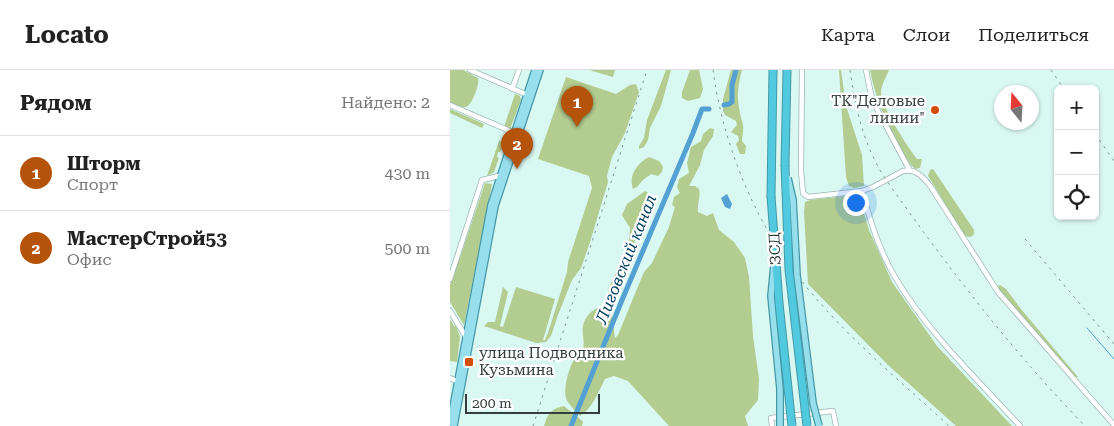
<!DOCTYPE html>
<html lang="ru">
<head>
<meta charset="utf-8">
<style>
  :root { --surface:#fff; --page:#f6f6f6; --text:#222; --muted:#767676; --line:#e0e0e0; --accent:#b45309 }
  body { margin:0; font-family:"Roboto Serif",serif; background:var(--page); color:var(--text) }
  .controls { position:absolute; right:15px; top:15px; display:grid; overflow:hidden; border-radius:8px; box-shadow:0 1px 4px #0004 }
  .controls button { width:45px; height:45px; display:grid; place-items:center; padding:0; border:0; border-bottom:1px solid var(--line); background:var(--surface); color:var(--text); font:25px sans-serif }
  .compass { position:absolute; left:544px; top:15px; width:45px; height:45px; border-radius:50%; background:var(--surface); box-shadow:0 1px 4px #0004; rotate:342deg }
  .scale { position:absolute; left:15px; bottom:12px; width:135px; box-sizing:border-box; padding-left:5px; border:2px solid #333f3d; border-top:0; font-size:14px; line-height:18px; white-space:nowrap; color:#333f3d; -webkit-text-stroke:4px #fefefe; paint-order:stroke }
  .you { position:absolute; left:405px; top:132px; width:18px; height:18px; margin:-12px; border:4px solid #fff; border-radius:50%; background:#1a73e8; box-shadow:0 0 0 8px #1a73e833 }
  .badge { display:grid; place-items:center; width:32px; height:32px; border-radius:50%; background:var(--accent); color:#fff; font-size:16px; font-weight:700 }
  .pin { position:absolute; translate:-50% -41px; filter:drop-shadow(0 1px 2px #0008) }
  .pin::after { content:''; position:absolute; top:26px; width:18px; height:15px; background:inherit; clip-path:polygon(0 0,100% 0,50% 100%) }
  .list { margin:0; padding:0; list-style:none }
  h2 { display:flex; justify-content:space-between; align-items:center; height:65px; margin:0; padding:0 20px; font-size:21px }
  h2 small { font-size:16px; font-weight:400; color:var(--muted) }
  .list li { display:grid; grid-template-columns:32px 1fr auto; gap:15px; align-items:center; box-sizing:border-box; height:75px; padding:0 20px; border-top:1px solid var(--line) }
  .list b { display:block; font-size:19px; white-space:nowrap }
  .list p { margin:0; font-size:16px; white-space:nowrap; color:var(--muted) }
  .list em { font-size:16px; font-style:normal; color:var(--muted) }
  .icon { flex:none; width:28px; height:28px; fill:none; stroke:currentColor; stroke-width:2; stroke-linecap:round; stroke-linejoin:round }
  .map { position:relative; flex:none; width:664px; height:356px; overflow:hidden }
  header { display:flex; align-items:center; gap:30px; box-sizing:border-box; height:70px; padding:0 25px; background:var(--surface); border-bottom:1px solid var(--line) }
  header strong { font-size:24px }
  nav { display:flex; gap:28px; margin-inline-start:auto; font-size:18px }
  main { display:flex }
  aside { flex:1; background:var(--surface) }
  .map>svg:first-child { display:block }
  .green { fill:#b3cc8f }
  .water { fill:#53a0d3 }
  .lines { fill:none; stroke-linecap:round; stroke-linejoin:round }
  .stream { stroke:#53a0d3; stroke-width:1 }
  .canal { stroke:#53a0d3; stroke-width:5 }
  .minor-casing { stroke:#9bb7b2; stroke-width:6 }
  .major-casing { stroke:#4699a6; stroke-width:8 }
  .highway-casing { stroke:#4699a6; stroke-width:9 }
  .minor { stroke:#fff; stroke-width:4.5 }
  .major { stroke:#97dfec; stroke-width:5.5 }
  .highway { stroke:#51c9df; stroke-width:7 }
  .rail { stroke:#829692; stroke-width:1; stroke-dasharray:2.5 5; stroke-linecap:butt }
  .major-bridge-casing { stroke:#4699a6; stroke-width:8; stroke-linecap:butt }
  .highway-bridge-casing { stroke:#4699a6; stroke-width:9; stroke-linecap:butt }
  .major-bridge { stroke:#97dfec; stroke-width:5.5 }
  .highway-bridge { stroke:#51c9df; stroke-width:7 }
  .poi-dot { fill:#d24e05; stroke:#fefefe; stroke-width:2 }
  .labels { text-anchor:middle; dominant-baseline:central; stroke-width:4.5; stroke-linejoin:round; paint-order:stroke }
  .poi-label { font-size:15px; fill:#333f3d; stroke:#fefefe; text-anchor:end }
  .street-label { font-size:15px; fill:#333f3d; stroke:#fefefe }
  .water-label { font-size:16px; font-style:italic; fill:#004163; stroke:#fefefe }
</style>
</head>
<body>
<header>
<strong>Locato</strong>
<nav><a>Карта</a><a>Слои</a><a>Поделиться</a></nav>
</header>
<main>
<aside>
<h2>Рядом<small>Найдено: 2</small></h2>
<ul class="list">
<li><span class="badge">1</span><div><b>Шторм</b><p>Спорт</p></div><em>430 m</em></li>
<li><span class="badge">2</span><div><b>МастерСтрой53</b><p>Офис</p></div><em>500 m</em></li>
</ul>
</aside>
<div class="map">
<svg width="664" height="356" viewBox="0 0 664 356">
  <rect width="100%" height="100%" fill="#daf8f2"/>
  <!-- green -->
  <path class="green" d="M 0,0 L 13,0 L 28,8 C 30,14 22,35 16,37 C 11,38 4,34 0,32 Z
    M 139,0 L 165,0 L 163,7 Z
    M 216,0 L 221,0 L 211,36 L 200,58 L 198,70 L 194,77 L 189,79 L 189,76 L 194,68 L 197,50 Z
    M 240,0 L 249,0 L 253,19 L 250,28 L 238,31 L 232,28 L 232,22 Z
    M 281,0 L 292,0 C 286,23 287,33 293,55 C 294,60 292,66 292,71 L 296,76 L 295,84 L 290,84 L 286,74 L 289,70 L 288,66 L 281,62 L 287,55 L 286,51 L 275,45 L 273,41 L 273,29 Z
    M 389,0 L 391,0 L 396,36 L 412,85 L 414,116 L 404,118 L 399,116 L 396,107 Z
    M 420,0 L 439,0 C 436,8 431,14 431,23 C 431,35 458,78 467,89 L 472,89 L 470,98 L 465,99 L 461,95 C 441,66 427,35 420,0 Z
    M 116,7 L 166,24 L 180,15 L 186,14 L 189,22 L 175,63 L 162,87 L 159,98 L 157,106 L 158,112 L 140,172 L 131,198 L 122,210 L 108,245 L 101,266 L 96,272 L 86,273 L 34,256 L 38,252 L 45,252 L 53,217 L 58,222 L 50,256 L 53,257 L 66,217 L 105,229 L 93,270 L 95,270 L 98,263 L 117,202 L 118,192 L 142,118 L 139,106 L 88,89 Z
    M 65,24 L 70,26 L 71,30 L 60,59 L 54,57 Z
    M 0,39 L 34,54 L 32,58 L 0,43 Z
    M 260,58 L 264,59 L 263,66 L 254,80 L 250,95 L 239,116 L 245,116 L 249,119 C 251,127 247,134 248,142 L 257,146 L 263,143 L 269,160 L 284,172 L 295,188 L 299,207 L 303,266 L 309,309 L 308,330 L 295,346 L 298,356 L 219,356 L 178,311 L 164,306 L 155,309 C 148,322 143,338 130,346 C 126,341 117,333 116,328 C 113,319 119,297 124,290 C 127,287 130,286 132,282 C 138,269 125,258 141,242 C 145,238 149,237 155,238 L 162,246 L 165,268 L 168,265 L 194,202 L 202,193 L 219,157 L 225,137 L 222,135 L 224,127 L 230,123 L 227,117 L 229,109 L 239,103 L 237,93 L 241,77 L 251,71 L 253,64 Z
    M 49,71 L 54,72 L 50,82 L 48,82 L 47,87 L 49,88 L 44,102 L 37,106 Z
    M 199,87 L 209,91 L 213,97 L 212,102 L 208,106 L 201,104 L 193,110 L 187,117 L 183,119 C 178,106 187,93 199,87 Z
    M 483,99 L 524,160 L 524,164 L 521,167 L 515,166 L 478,106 L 480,100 Z
    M 35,113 L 42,114 L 14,255 L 0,232 L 0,214 L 5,203 L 3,201 L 9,191 Z
    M 195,121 L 198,123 L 197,138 L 185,170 L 182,186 L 175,197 L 164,226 L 161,227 L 158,224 L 159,218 L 179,172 L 180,158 L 172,145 L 177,134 Z
    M 405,125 L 410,130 L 419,160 L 442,212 L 487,276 L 562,356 L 506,356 L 438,295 L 358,214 L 354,142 L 355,132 L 360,130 Z
    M 550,215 L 556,219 L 571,239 L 628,307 L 625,307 L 549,219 L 548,216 Z
    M 0,249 L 4,256 L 6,256 L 10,267 L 7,292 L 0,291 Z
    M 114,336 C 119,340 130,348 133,352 L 132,356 L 94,356 C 98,343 101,339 114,336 Z"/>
  <!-- water -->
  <path class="water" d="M 277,124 L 282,134 L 280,139 L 275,137 L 271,128 Z"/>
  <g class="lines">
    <!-- stream -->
    <path class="stream" d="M 637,258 L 664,289"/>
    <!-- canal -->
    <path class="canal" d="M 274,35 L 279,34 L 282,32 L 282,15 L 286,0
      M 121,356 L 172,230 L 243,63 L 252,39 L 259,39"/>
    <defs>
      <path id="minor" d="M 20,0 L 80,26
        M 352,0 L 351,101 L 353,123 L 358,127 L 412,121 L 423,117 L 453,101 C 466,98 474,108 481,117 L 548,222 L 664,355
        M 416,0 L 422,29 L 427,39 L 459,99
        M 62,19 L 69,0
        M 0,35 L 67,64
        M 412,121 C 420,150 429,180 445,207 C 478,263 526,308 570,356
        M 0,209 L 32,110 L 49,106
        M 0,241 L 16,267
        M 0,308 L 9,312
        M 322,356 L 321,348 L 383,341 L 386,356"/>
      <path id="major" d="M 0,353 L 41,135 L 85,0
        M 4,356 L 45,136 L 90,0"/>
      <path id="highway" d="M 335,95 L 337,0
        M 321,126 L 323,0"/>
    </defs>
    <!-- minor casing -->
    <use href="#minor" class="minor-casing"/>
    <!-- major casing -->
    <use href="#major" class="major-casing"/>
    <!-- highway casing -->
    <use href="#highway" class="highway-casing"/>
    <!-- minor -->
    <use href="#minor" class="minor"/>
    <!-- major -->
    <use href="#major" class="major"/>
    <!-- highway -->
    <use href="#highway" class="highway"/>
    <!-- rail -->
    <path class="rail" d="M 263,0 C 273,74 304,150 350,209 C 393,264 448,309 499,356
      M 400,0 C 406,41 413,74 436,110 C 497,196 562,281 635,356
      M 601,0 L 614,19
      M 645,64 L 664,91
      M 575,169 L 664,274
      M 83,356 L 197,0"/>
    <defs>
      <path id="major-bridge" d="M 338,108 L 343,130 L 347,205 L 363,333 L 369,356
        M 324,195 L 321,226 L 330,319 L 330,356"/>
      <path id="highway-bridge" d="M 335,95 L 339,200 L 357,356
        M 321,126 L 329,233 L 342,356"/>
    </defs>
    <!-- major-bridge casing -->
    <use href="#major-bridge" class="major-bridge-casing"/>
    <!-- highway-bridge casing -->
    <use href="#highway-bridge" class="highway-bridge-casing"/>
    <!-- major-bridge -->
    <use href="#major-bridge" class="major-bridge"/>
    <!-- highway-bridge -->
    <use href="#highway-bridge" class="highway-bridge"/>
  </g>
  <!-- markers -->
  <g class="poi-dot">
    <circle cx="485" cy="40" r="5"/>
    <rect x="14" y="287" width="10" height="10" rx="2.5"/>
  </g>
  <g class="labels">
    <!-- poi labels -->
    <g class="poi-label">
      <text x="475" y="31">ТК"Деловые<tspan x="475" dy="17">линии"</tspan></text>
      <text x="29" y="283" text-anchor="start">улица Подводника<tspan x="29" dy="17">Кузьмина</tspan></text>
    </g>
    <!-- street labels -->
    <g class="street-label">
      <text transform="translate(325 179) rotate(-93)">ЗСД</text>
    </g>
    <!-- water labels -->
    <g class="water-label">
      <text transform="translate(176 189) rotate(-68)">Лиговский канал</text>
    </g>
  </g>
</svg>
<div class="controls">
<button>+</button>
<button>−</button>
<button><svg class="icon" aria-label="locate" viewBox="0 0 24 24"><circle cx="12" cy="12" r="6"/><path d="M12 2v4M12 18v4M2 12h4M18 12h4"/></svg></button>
</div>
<svg class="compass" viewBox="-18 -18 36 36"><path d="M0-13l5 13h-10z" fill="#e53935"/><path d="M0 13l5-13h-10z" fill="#767676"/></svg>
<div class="scale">200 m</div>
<div class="you"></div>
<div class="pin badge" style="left:127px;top:57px">1</div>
<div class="pin badge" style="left:67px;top:99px">2</div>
</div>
</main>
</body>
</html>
